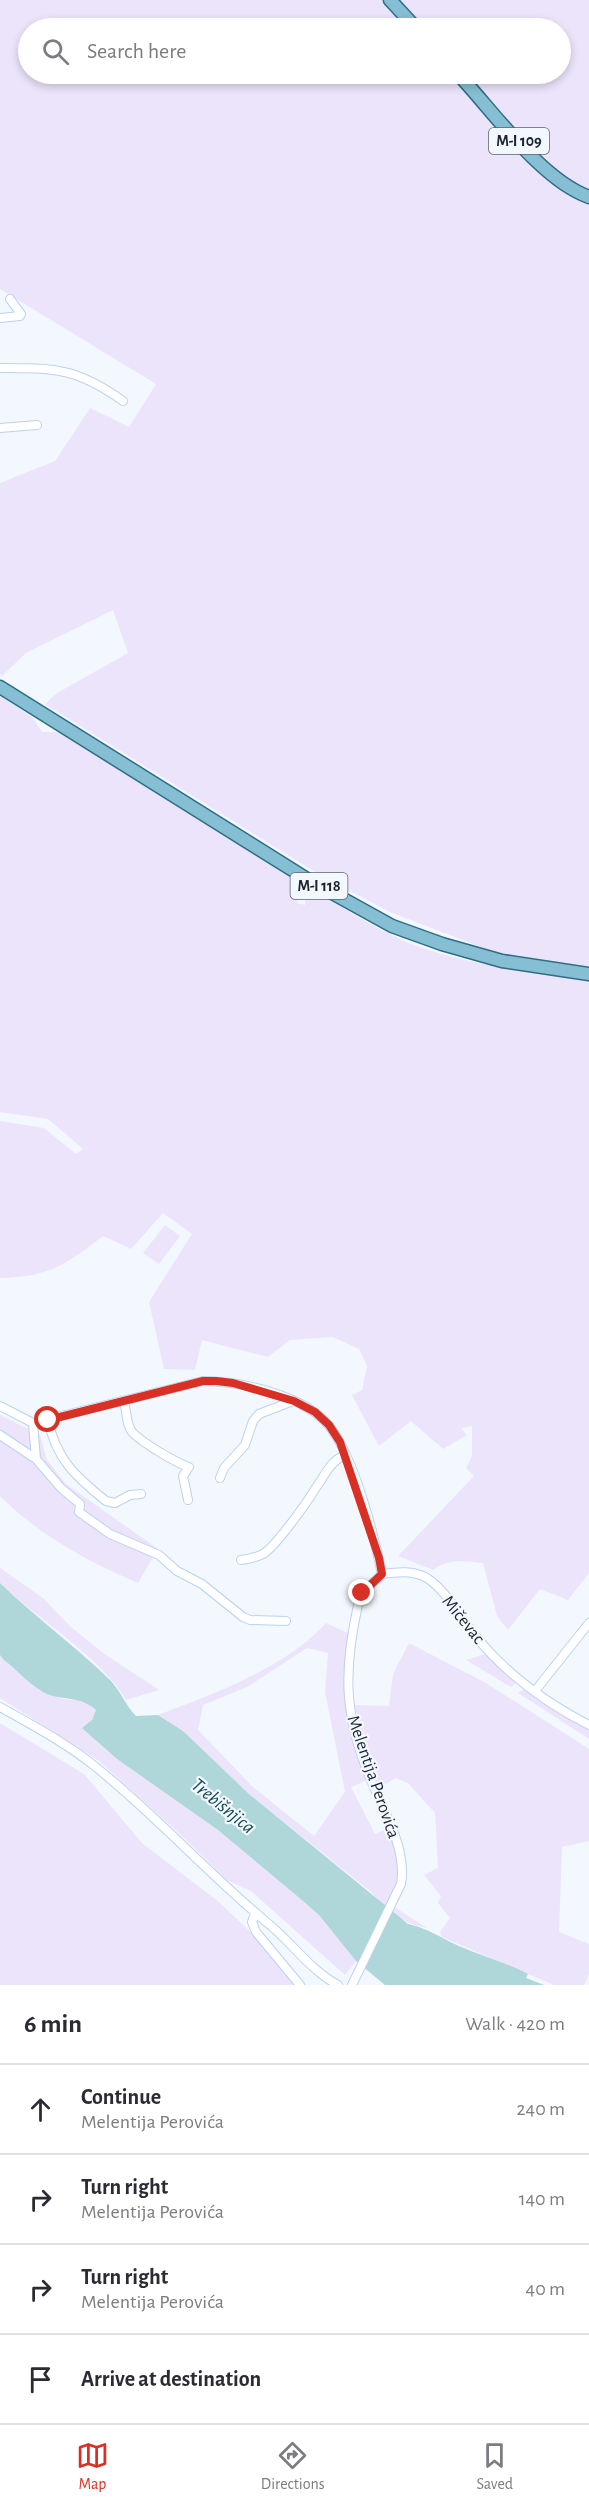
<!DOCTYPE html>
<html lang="en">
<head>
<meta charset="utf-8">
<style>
  :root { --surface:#fff; --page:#f7f7f7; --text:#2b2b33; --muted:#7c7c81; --line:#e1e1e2; --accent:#d93025 }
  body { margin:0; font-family:"Alegreya Sans",sans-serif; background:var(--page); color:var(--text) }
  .stop { position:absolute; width:18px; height:18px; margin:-14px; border:4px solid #d93025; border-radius:50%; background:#fff }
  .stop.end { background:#d93025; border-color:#fff; box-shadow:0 2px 6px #0008 }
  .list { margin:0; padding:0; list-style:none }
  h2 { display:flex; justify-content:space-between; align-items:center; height:78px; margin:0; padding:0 24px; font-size:26px }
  h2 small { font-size:20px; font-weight:400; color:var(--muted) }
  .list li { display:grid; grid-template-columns:39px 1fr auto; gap:18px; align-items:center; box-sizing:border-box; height:90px; padding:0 24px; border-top:2px solid var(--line) }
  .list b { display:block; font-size:22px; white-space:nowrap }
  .list p { margin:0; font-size:20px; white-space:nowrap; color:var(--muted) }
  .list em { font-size:20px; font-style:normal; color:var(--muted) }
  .icon { flex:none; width:33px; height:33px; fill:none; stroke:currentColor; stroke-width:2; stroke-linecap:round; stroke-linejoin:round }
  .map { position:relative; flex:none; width:589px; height:1985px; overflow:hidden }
  .search { position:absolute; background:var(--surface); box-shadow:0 3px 9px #0003; left:18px; right:18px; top:18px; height:66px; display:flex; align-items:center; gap:15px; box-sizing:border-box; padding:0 21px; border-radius:33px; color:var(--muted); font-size:22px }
  .sheet { height:438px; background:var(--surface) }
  nav { display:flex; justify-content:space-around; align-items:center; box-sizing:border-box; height:84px; border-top:2px solid var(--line); background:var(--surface); font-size:16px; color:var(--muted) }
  nav a { display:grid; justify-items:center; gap:3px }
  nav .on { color:var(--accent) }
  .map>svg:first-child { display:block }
  .green { fill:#ece4fa; fill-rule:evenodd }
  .water { fill:#afd6d8 }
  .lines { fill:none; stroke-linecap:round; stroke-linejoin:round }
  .minor-casing { stroke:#b8d3ef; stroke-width:10 }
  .primary-casing { stroke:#2d6d86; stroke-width:15 }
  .minor { stroke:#fff; stroke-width:8 }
  .primary { stroke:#86bfd3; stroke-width:12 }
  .route { stroke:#d93025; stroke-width:8 }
  .labels { text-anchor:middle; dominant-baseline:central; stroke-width:4.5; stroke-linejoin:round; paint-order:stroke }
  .shield { fill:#f3f8fe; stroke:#5c646e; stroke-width:1.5 }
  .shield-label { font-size:16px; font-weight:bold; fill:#1b2530 }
  .street-label { font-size:18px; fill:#1b2530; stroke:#f3f8fe }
  .water-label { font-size:20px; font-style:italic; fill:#134c4f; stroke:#f3f8fe }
</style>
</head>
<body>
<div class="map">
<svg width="589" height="1985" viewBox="0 0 589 1985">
  <rect width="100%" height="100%" fill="#f3f8fe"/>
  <!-- green -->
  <path class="green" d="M 0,0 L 589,0 L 589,966 L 525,959 L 486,949 L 390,912 L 320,875 L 45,704 L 57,693 L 128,653 L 113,610 L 26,653 L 2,676 L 0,674 L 0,483 L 55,461 L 90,408 L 129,427 L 156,384 L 0,289 ZM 28,28 L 560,28 L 560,74 L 28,74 Z
    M 0,696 L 32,717 L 42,732 L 60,732 L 299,882 L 297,903 L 305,905 L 306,887 C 339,904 370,926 404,941 C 462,965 527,971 589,980 L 589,1573 L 568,1600 L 540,1589 L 508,1630 L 497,1616 L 483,1563 C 464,1561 448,1558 433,1570 L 398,1556 L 474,1476 L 466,1468 L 472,1456 L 472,1426 L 461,1428 L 467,1435 L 443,1449 L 411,1421 L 379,1446 L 352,1395 L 362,1390 L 367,1366 L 359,1349 L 333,1337 L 290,1340 L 268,1357 L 202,1340 L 195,1370 L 164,1369 L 149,1302 L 192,1234 L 163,1213 L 131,1249 L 103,1236 C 65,1265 49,1277 0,1278 L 0,1121 L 44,1128 L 76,1154 L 83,1149 L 48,1119 L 0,1112 Z
    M 165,1225 L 180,1236 L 159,1264 L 143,1253 Z
    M 0,1415 L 40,1435 L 47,1460 L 66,1484 L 158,1549 L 138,1583 C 87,1561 40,1536 0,1496 Z
    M 0,1568 L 43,1598 L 70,1626 L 103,1653 L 159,1690 L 126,1700 C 104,1660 35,1617 0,1583 Z
    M 326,1623 L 352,1635 L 346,1684 L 370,1779 L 351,1787 L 375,1834 L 392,1827 C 399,1853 411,1882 388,1903 L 427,1928 C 401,1923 388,1911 370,1891 L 249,1794 L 183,1731 L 158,1715 C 214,1694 285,1668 326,1623 ZM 307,1648 L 328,1653 L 325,1692 L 345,1792 L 314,1836 L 253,1787 L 198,1730 L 203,1705 L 247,1687 Z
    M 409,1643 L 486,1683 L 589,1749 L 589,1841 L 562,1847 L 559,1932 L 589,1944 L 589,1974 L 584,1985 L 554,1985 L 442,1937 L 440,1932 L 450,1918 L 438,1903 L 441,1896 L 424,1875 L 438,1868 L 435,1813 L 408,1783 L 395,1778 L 380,1788 L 360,1732 L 355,1705 L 389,1706 L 393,1674 Z
    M 485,1654 L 516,1683 L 511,1687 L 466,1660 Z
    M 0,1655 C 7,1663 47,1694 57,1697 C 74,1703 78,1694 96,1710 L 92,1720 L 83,1728 L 117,1759 L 218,1830 L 303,1901 L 319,1915 L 356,1961 L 345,1975 L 251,1891 L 227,1880 L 181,1835 L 99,1761 L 0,1698 Z
    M 525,1689 L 556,1712 L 589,1729 L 589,1739 L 518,1693 Z
    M 0,1723 L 84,1774 L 142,1843 L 219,1902 L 306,1985 L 0,1985 Z"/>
  <!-- water -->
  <path class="water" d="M 0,1583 C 35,1617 74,1645 109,1679 C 121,1691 125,1705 136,1716 L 158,1715 L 183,1731 L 249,1794 L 408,1924 C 427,1928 441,1938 459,1946 C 482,1956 505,1962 528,1974 L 526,1978 L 544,1985 L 385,1985 L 356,1961 L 319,1915 L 303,1901 L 218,1830 L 117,1759 L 82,1728 L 92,1720 L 96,1710 C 77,1693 59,1703 40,1690 C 27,1682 16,1669 4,1660 L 0,1655 Z"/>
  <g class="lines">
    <defs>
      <path id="minor" d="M 0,318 L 20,316 L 21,314 L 10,299
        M 0,368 C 55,368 77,368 123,401
        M 0,428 L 37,425
        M 124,1402 C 127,1411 126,1426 133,1433 C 143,1443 176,1463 189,1467 L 183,1476 L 188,1500
        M 0,1406 L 33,1423 L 203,1381 C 240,1381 307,1396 330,1427 C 354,1458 374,1534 382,1574 L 362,1593 L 358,1605 C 343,1672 344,1716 371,1780 C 384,1813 407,1848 401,1884 L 352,1985
        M 48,1420 C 56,1459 76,1477 106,1501 L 115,1503 L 130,1495 L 141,1494
        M 33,1423 L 36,1459 L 61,1488 L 80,1504 L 79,1512 L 110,1534 L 159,1555 L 177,1571 L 202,1584 L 243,1617 L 250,1620 L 286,1621
        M 0,1435 L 36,1459
        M 220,1478 L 224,1468 L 245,1445 L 253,1421 L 259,1414 L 293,1401
        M 241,1560 C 249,1559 255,1558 263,1554 C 276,1546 306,1504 315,1489 C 324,1477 330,1461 345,1455
        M 382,1574 C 397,1572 413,1570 427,1578 C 448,1592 461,1619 477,1638 C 507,1674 548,1704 589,1725
        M 535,1691 L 589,1623
        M 0,1707 C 32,1725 68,1744 97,1768 C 158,1817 209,1875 270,1925 C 293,1944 311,1971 338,1985
        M 255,1914 L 252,1922 L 256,1932 L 300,1985"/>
      <path id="primary" d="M 390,0 L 416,28
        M 458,74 C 493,111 541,180 589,197
        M 0,687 L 307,879 L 392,926 L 442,944 L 502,961 L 589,974"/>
    </defs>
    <!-- minor casing -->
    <use href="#minor" class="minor-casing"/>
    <!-- primary casing -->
    <use href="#primary" class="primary-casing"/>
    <!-- minor -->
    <use href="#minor" class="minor"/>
    <!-- primary -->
    <use href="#primary" class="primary"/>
  </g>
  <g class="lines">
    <!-- route -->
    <path class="route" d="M 48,1420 L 203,1381 L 216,1381 L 233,1383 L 294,1401 L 315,1412 L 329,1425 L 340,1442 L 379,1558 L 382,1574 L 362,1593"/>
  </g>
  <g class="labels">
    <!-- shield labels -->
    <g class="shield">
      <rect x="489" y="128" width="60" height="26" rx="4.5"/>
      <rect x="290.5" y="873" width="57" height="26" rx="4.5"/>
    </g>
    <g class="shield-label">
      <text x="519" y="141">M-I 109</text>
      <text x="319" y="886">M-I 118</text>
    </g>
    <!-- street labels -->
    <g class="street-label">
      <text transform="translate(463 1620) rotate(51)">Mičevac</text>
      <text transform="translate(373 1777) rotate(71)">Melentija Perovića</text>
    </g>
    <!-- water labels -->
    <g class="water-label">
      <text transform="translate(223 1806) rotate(39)">Trebišnjica</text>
    </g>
  </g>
</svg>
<div class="stop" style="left:48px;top:1420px"></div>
<div class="stop end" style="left:362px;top:1593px"></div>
<div class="search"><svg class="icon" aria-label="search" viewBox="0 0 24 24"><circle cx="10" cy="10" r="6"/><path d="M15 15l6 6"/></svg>Search here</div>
</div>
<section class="sheet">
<h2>6 min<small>Walk · 420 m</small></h2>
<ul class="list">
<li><svg class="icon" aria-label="ahead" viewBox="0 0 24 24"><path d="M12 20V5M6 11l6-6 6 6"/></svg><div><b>Continue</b><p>Melentija Perovića</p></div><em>240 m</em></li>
<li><svg class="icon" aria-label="right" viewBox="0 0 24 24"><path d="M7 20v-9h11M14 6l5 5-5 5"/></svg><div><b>Turn right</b><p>Melentija Perovića</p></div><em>140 m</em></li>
<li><svg class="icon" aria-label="right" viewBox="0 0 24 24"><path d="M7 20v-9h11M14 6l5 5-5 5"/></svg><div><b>Turn right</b><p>Melentija Perovića</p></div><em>40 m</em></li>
<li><svg class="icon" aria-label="arrive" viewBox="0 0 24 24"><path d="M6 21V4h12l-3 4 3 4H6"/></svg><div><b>Arrive at destination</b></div></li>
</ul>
</section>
<nav>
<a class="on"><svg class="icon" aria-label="map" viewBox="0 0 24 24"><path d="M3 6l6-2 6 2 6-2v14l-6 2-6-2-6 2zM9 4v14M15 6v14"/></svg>Map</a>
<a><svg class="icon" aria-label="directions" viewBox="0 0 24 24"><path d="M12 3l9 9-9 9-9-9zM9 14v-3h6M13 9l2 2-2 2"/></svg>Directions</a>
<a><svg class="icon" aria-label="saved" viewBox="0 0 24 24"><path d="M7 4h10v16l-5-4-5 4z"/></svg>Saved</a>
</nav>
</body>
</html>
